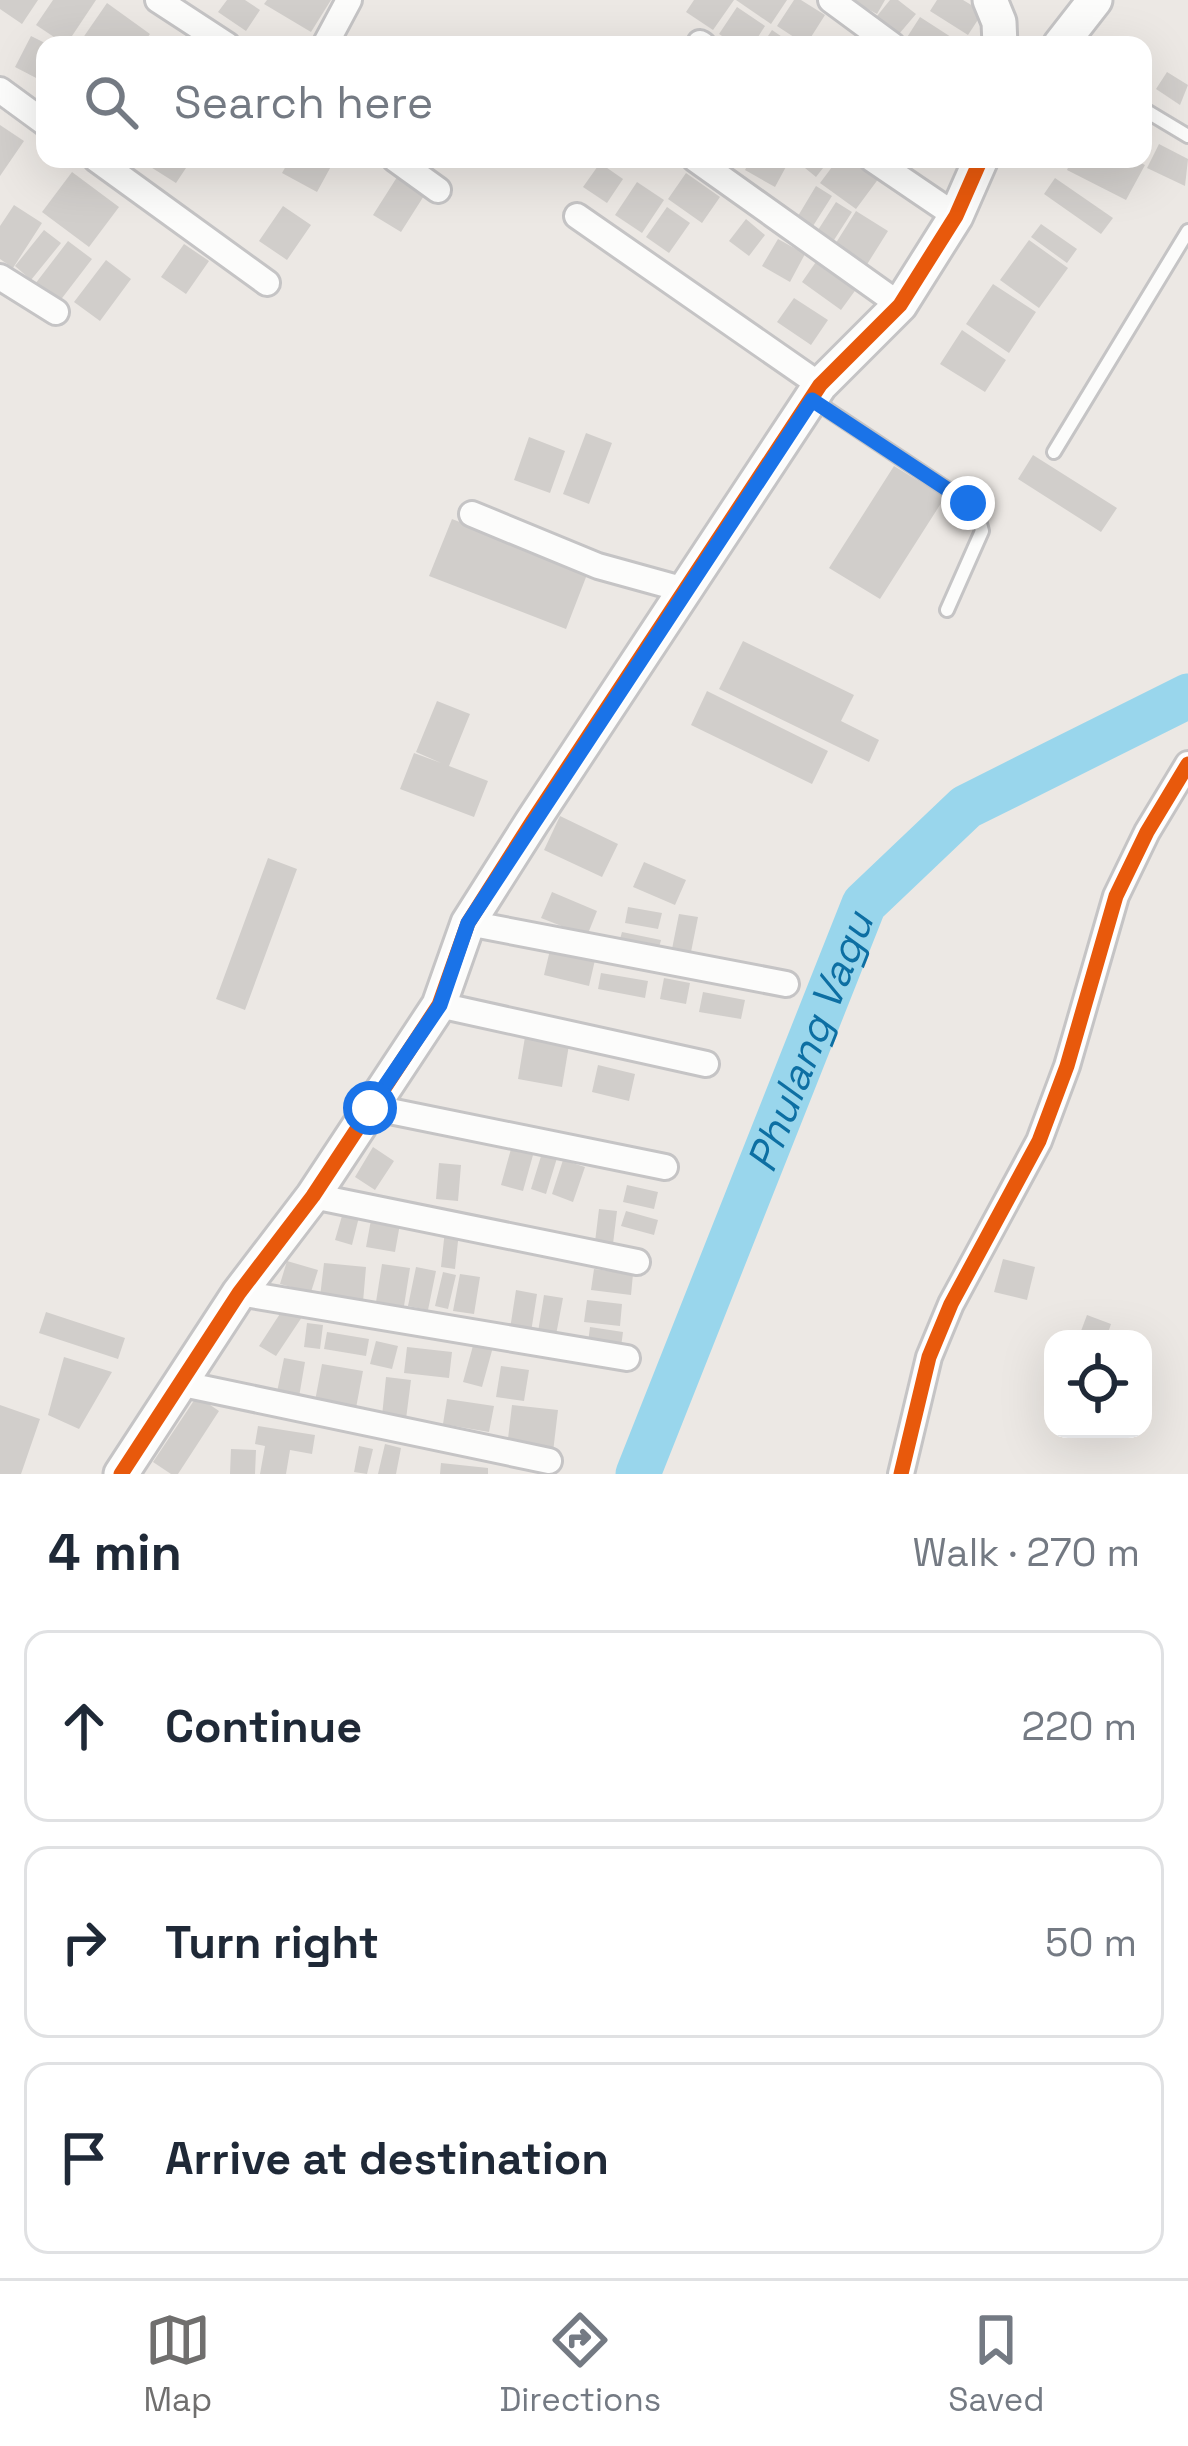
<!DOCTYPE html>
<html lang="en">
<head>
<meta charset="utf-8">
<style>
  :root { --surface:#fff; --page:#f2f2f3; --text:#1f2937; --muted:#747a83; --line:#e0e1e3; --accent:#706f6e }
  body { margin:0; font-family:"Space Grotesk",sans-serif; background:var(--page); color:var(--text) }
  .controls { position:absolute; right:36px; bottom:36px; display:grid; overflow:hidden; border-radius:24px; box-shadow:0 12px 48px #0002 }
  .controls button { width:108px; height:108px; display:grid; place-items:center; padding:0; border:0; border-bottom:3px solid var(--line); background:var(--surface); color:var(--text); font:60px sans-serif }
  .stop { position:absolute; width:36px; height:36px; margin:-27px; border:9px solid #1a73e8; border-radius:50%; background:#fff }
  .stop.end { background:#1a73e8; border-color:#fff; box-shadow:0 3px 12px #0008 }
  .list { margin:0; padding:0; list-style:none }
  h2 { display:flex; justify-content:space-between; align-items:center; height:156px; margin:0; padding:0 48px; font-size:51px }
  h2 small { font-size:39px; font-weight:400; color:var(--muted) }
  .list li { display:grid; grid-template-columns:78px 1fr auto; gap:36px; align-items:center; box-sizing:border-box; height:192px; margin:0 24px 24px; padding:0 24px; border:3px solid var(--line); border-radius:24px }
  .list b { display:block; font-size:45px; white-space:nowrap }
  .list em { font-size:39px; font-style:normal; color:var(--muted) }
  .icon { flex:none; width:66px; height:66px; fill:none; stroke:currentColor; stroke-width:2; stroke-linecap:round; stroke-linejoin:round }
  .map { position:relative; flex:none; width:1188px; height:1474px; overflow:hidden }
  .search { position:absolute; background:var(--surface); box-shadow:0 12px 48px #0002; left:36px; right:36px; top:36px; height:132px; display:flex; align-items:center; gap:30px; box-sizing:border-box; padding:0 42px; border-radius:24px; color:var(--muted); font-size:45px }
  .sheet { height:804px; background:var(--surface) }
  nav { display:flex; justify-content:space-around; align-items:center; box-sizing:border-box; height:168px; border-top:3px solid var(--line); background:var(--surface); font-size:33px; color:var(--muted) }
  nav a { display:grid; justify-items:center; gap:6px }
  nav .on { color:var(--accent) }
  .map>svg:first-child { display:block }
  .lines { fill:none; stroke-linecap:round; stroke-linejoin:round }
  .river { stroke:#99d6ec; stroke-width:45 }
  .building { fill:#d1cecb }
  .lane-casing { stroke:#c5c4c5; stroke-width:18 }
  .street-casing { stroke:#c5c4c5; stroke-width:30 }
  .secondary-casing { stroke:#c5c4c5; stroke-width:39 }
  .lane { stroke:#fcfcfb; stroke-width:12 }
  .street { stroke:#fcfcfb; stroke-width:24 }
  .secondary { stroke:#fcfcfb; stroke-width:33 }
  .cycleway-casing { stroke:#fff; stroke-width:22 }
  .cycleway { stroke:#e8590c; stroke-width:15 }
  .route { stroke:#1a73e8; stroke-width:15 }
  .labels { text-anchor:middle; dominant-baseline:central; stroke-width:10; stroke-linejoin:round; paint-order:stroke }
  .water-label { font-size:42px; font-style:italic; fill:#0d6fa3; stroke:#fff }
</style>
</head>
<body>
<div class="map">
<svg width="1188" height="1474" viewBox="0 0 1188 1474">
  <rect width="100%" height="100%" fill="#ece8e4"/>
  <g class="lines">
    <!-- river -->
    <path class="river" id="s1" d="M 638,1474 L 864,904 L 966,807 L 1188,696"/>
  </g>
  <!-- building -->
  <path class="building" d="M 0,0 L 38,0 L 22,24 L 0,9 Z
    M 53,0 L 96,0 L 66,45 L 36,25 Z
    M 227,0 L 245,0 L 260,10 L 246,31 L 218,12 Z
    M 267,0 L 331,0 L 311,32 L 264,4 Z
    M 694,0 L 734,0 L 713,30 L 686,12 Z
    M 736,0 L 787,0 L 771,24 Z
    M 794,0 L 801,0 L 825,15 L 806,45 L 777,26 Z
    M 851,0 L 885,0 L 877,14 Z
    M 890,0 L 898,0 L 916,14 L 899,34 L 877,16 Z
    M 937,0 L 963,0 L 983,12 L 968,35 L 930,11 Z
    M 107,3 L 150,34 L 142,45 L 78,45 Z
    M 737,7 L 765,26 L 753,45 L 736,45 L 719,34 Z
    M 920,17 L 951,37 L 946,45 L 904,42 Z
    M 772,30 L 794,45 L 762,45 Z
    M 31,36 L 45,43 L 45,71 L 40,80 L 15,67 Z
    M 1167,72 L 1188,85 L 1180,105 L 1156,89 Z
    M 0,125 L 24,141 L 0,176 Z
    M 1159,144 L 1188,159 L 1185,186 L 1147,168 Z
    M 138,159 L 192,159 L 176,183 Z
    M 290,159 L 335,159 L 317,192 L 282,173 Z
    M 751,159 L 781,159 L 788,163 L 775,187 L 745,170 Z
    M 794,159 L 830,159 L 816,177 Z
    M 838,159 L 853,159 L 879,178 L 856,209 L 820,183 Z
    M 1072,159 L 1133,159 L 1145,165 L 1126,200 L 1067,170 Z
    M 600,163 L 623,179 L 607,203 L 583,187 Z
    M 72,172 L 119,207 L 89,247 L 42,212 Z
    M 686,173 L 720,197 L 702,223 L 668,199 Z
    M 399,174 L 427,191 L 401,232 L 373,215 Z
    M 1055,178 L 1113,218 L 1101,234 L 1044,194 Z
    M 637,182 L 664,200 L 642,233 L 615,215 Z
    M 816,186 L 832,196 L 813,226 L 798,216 Z
    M 836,202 L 852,212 L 834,240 L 818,230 Z
    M 14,205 L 42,223 L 13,268 L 0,259 L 0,226 Z
    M 283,206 L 311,225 L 287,260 L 259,241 Z
    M 667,207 L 690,223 L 669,253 L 646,237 Z
    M 856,211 L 888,231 L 866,266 L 834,246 Z
    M 746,219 L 765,235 L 749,256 L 729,241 Z
    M 1041,224 L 1077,249 L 1067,263 L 1031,237 Z
    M 44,230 L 61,243 L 31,280 L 15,266 Z
    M 778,239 L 805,254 L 790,282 L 762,266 Z
    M 1029,240 L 1068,268 L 1039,308 L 1000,280 Z
    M 68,241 L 92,259 L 56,306 L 32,288 Z
    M 184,244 L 209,261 L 186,294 L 161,277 Z
    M 818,259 L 857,288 L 841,310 L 802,282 Z
    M 106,260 L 131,279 L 100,321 L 74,302 Z
    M 993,284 L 1036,312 L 1009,353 L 966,324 Z
    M 794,298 L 828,320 L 811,345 L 777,322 Z
    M 962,330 L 1006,360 L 985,392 L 940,364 Z
    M 586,433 L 612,443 L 589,504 L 563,494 Z
    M 529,437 L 565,451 L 550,493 L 514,480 Z
    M 1033,455 L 1117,508 L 1101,532 L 1018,479 Z
    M 894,466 L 945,497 L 880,599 L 829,568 Z
    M 452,519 L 588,572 L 566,629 L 429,576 Z
    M 743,641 L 854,695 L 841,721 L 879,740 L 869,762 L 719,689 Z
    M 707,691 L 828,751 L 812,784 L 691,725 Z
    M 437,701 L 470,714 L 449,766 L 488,781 L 474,817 L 400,789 L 414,753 L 441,763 L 416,752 Z
    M 560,816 L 618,844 L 602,877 L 544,850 Z
    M 268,858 L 297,869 L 245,1010 L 216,999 Z
    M 644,862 L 686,880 L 675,905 L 633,887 Z
    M 552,892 L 597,911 L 587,936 L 541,918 Z
    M 628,907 L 662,913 L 658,929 L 625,923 Z
    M 679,914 L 698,917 L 690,957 L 671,954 Z
    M 622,932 L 661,940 L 657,955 L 618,946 Z
    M 550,950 L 595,960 L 589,986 L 544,975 Z
    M 601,973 L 648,981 L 645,998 L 598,989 Z
    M 664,978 L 690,983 L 686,1004 L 660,999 Z
    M 703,992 L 745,1000 L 741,1019 L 699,1012 Z
    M 525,1037 L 569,1045 L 562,1087 L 518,1079 Z
    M 598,1065 L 635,1074 L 629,1101 L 592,1092 Z
    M 373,1147 L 394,1161 L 375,1190 L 355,1177 Z
    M 511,1149 L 533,1155 L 523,1191 L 501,1185 Z
    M 542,1153 L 557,1158 L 546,1194 L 531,1189 Z
    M 563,1160 L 585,1167 L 573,1202 L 552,1194 Z
    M 439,1163 L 461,1165 L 458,1201 L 436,1199 Z
    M 627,1185 L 658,1192 L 654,1209 L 623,1202 Z
    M 344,1209 L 360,1213 L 352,1245 L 335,1240 Z
    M 599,1209 L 617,1211 L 613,1244 L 595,1242 Z
    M 626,1211 L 658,1220 L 654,1235 L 621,1226 Z
    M 371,1220 L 400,1224 L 395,1252 L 366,1247 Z
    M 445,1230 L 459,1232 L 455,1269 L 441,1267 Z
    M 1003,1259 L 1035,1267 L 1027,1300 L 994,1292 Z
    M 287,1261 L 318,1270 L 311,1292 L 280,1284 Z
    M 324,1263 L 366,1267 L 363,1302 L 320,1297 Z
    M 382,1264 L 410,1268 L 404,1306 L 376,1302 Z
    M 416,1267 L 436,1271 L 428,1310 L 408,1306 Z
    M 594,1269 L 633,1274 L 631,1295 L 591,1290 Z
    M 443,1272 L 456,1275 L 448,1309 L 435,1306 Z
    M 460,1274 L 480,1277 L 474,1314 L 453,1311 Z
    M 516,1290 L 537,1294 L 531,1332 L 510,1329 Z
    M 544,1295 L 563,1298 L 556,1335 L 538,1332 Z
    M 587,1300 L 622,1304 L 620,1326 L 584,1322 Z
    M 285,1306 L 302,1317 L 276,1356 L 259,1346 Z
    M 46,1312 L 125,1338 L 118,1359 L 39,1333 Z
    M 1087,1315 L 1111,1324 L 1106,1339 L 1078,1339 Z
    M 307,1323 L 323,1325 L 320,1349 L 304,1347 Z
    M 590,1327 L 623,1332 L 621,1347 L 588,1343 Z
    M 327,1332 L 369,1339 L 366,1356 L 324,1349 Z
    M 376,1341 L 398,1346 L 392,1369 L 370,1364 Z
    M 474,1342 L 493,1347 L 482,1387 L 463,1382 Z
    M 407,1347 L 452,1352 L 449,1378 L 404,1373 Z
    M 64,1357 L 112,1372 L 79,1429 L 48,1415 Z
    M 284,1358 L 305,1362 L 299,1397 L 277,1392 Z
    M 322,1364 L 363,1371 L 356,1408 L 315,1401 Z
    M 501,1366 L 529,1370 L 524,1401 L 496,1397 Z
    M 386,1377 L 411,1380 L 406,1419 L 382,1416 Z
    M 197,1396 L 219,1411 L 178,1474 L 171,1474 L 153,1462 Z
    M 447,1399 L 494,1406 L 489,1432 L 443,1424 Z
    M 0,1405 L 40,1419 L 21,1474 L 0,1474 Z
    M 512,1405 L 558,1410 L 553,1452 L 507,1447 Z
    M 258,1426 L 315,1435 L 312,1454 L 290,1450 L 286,1474 L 260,1474 L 265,1446 L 255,1444 Z
    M 385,1444 L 401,1448 L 396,1474 L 378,1474 Z
    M 359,1446 L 373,1449 L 367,1474 L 354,1472 Z
    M 231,1449 L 256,1450 L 255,1474 L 230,1474 Z
    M 441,1463 L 488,1468 L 488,1474 L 440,1474 Z"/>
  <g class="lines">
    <defs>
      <path id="lane" d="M 1143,109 L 1188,136
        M 813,400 L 968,503 L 978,516 L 982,531 L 947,610
        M 1054,452 L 1188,231"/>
      <path id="street" d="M 158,0 L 227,45
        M 831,0 L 892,45
        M 700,43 L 703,45
        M 325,45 L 349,0
        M 0,90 L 45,123
        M 96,159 L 267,283
        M 395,159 L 438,190
        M 695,159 L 900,305
        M 872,159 L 956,216
        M 577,216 L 820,385
        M 0,277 L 56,312
        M 472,514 L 598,566 L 685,590
        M 468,923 L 786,984
        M 439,1005 L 706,1064
        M 370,1107 L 665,1167
        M 313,1196 L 637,1262
        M 239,1293 L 627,1358
        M 183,1384 L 549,1461
        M 901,1474 L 929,1357 L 951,1304 L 1039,1141 L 1067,1066 L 1116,896 L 1147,832 L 1188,764"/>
      <path id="secondary" d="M 990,0 L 999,22 L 1000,45
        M 1060,45 L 1095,0
        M 121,1474 L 239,1293 L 313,1196 L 439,1005 L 468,923 L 532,822 L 820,385 L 900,305 L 956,216 L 981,159"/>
    </defs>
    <!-- lane casing -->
    <use href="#lane" class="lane-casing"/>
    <!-- street casing -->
    <use href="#street" class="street-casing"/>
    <!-- secondary casing -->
    <use href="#secondary" class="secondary-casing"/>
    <!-- lane -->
    <use href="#lane" class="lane"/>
    <!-- street -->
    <use href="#street" class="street"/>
    <!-- secondary -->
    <use href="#secondary" class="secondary"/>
    <defs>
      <path id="cycleway" d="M 121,1474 L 239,1293 L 313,1196 L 439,1005 L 468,923 L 532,822 L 820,385 L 900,305 L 956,216 L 981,159
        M 901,1474 L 929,1357 L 951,1304 L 1039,1141 L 1067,1066 L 1116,896 L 1147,832 L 1188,764"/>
    </defs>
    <!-- cycleway casing -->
    <use href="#cycleway" class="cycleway-casing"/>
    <!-- cycleway -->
    <use href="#cycleway" class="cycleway"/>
  </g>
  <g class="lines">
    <!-- route -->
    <path class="route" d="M 370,1108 L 440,1005 L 468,923 L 812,400 L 968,503"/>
  </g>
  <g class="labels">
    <!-- water labels -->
    <g class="water-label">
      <text stroke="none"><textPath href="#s1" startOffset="465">Phulang Vagu</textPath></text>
    </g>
  </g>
</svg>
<div class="controls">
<button><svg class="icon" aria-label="locate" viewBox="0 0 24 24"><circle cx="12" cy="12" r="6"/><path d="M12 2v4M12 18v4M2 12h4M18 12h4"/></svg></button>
</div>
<div class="stop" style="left:370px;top:1108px"></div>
<div class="stop end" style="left:968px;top:503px"></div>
<div class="search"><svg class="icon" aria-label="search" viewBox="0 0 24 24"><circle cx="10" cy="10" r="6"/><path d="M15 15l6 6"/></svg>Search here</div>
</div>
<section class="sheet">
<h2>4 min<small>Walk · 270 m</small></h2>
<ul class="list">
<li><svg class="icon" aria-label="ahead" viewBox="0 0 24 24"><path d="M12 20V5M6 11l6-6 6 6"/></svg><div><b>Continue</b></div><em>220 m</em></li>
<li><svg class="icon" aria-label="right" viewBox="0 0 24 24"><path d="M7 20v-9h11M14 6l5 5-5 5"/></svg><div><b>Turn right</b></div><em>50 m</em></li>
<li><svg class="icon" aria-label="arrive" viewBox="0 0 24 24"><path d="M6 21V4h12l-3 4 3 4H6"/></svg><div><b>Arrive at destination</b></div></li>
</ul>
</section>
<nav>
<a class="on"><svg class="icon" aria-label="map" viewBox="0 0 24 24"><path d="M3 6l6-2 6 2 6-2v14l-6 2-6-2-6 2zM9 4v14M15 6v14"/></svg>Map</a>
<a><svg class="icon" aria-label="directions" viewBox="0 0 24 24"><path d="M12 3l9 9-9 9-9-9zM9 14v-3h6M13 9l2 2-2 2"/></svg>Directions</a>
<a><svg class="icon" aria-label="saved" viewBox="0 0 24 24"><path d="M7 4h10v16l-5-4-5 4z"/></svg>Saved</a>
</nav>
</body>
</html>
